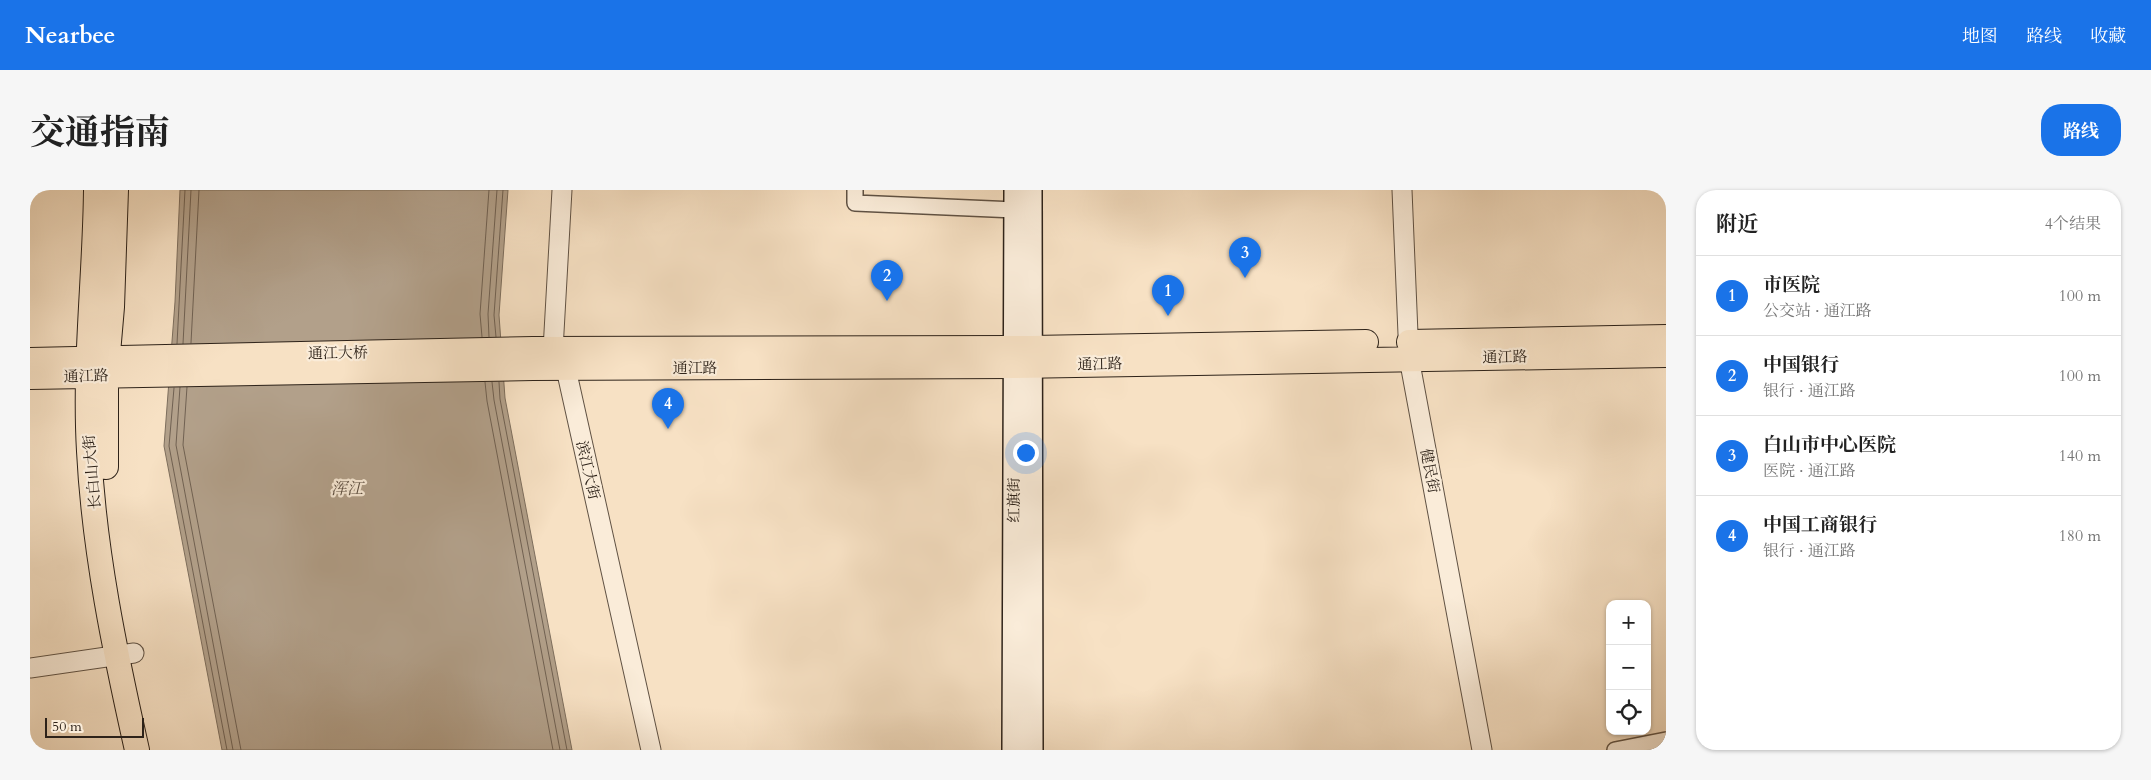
<!DOCTYPE html>
<html lang="zh">
<head>
<meta charset="utf-8">
<style>
  :root { --surface:#fff; --page:#f6f6f6; --text:#222; --muted:#767676; --line:#e0e0e0; --accent:#1a73e8 }
  body { margin:0; font-family:Cardo,"Noto Serif SC",serif; background:var(--page); color:var(--text) }
  .controls { position:absolute; right:15px; bottom:15px; display:grid; overflow:hidden; border-radius:10px; box-shadow:0 1px 4px #0004 }
  .controls button { width:45px; height:45px; display:grid; place-items:center; padding:0; border:0; border-bottom:1px solid var(--line); background:var(--surface); color:var(--text); font:25px sans-serif }
  .scale { position:absolute; left:15px; bottom:12px; width:99px; box-sizing:border-box; padding-left:5px; border:2px solid #2d2219; border-top:0; font-size:14px; line-height:18px; white-space:nowrap; color:#2d2219; -webkit-text-stroke:4px #faecd9; paint-order:stroke }
  .you { position:absolute; left:995px; top:262px; width:18px; height:18px; margin:-12px; border:4px solid #fff; border-radius:50%; background:#1a73e8; box-shadow:0 0 0 8px #1a73e833 }
  .badge { display:grid; place-items:center; width:32px; height:32px; border-radius:50%; background:var(--accent); color:#fff; font-size:16px; font-weight:700 }
  .pin { position:absolute; translate:-50% -41px; filter:drop-shadow(0 1px 2px #0008) }
  .pin::after { content:''; position:absolute; top:26px; width:18px; height:15px; background:inherit; clip-path:polygon(0 0,100% 0,50% 100%) }
  .list { margin:0; padding:0; list-style:none }
  h2 { display:flex; justify-content:space-between; align-items:center; height:65px; margin:0; padding:0 20px; font-size:21px }
  h2 small { font-size:16px; font-weight:400; color:var(--muted) }
  .list li { display:grid; grid-template-columns:32px 1fr auto; gap:15px; align-items:center; box-sizing:border-box; height:80px; padding:0 20px; border-top:1px solid var(--line) }
  .list b { display:block; font-size:19px; white-space:nowrap }
  .list p { margin:0; font-size:16px; white-space:nowrap; color:var(--muted) }
  .list em { font-size:16px; font-style:normal; color:var(--muted) }
  .icon { flex:none; width:28px; height:28px; fill:none; stroke:currentColor; stroke-width:2; stroke-linecap:round; stroke-linejoin:round }
  .map { position:relative; flex:none; width:1636px; height:560px; overflow:hidden; border-radius:20px }
  header { display:flex; align-items:center; gap:30px; box-sizing:border-box; height:70px; padding:0 25px; background:var(--accent); color:#fff }
  header strong { font-size:24px }
  nav { display:flex; gap:28px; margin-inline-start:auto; font-size:18px }
  .intro { display:flex; align-items:center; justify-content:space-between; box-sizing:border-box; height:120px; padding:0 30px }
  h1 { margin:0; font-size:35px }
  .button { padding:12px 22px; border-radius:20px; background:var(--accent); color:#fff; font-size:18px; font-weight:700 }
  main { display:flex; gap:30px; padding:0 30px }
  aside { flex:1; background:var(--surface); border-radius:20px; box-shadow:0 1px 4px #0004 }
  .map>svg:first-child { display:block }
  .water { fill:#b2a08a; stroke:#7d6e5d }
  .lines { fill:none; stroke-linecap:round; stroke-linejoin:round }
  .shore { stroke:#706152; stroke-width:1 }
  .minor-casing { stroke:#605244; stroke-width:18 }
  .tertiary-casing { stroke:#605244; stroke-width:21 }
  .secondary-casing { stroke:#2d2219; stroke-width:24 }
  .primary-casing { stroke:#2d2219; stroke-width:26 }
  .minor { stroke:#faecd9; stroke-width:15 }
  .tertiary { stroke:#faecd9; stroke-width:19 }
  .secondary { stroke:#faecd9; stroke-width:21 }
  .primary { stroke:#f7e1c4; stroke-width:24 }
  .labels { text-anchor:middle; dominant-baseline:central; stroke-width:4.5; stroke-linejoin:round; paint-order:stroke }
  .street-label { font-size:15px; fill:#2d2219; stroke:#faecd9 }
  .water-label { font-size:16px; font-style:italic; fill:#5c4e41; stroke:#faecd9 }
</style>
</head>
<body>
<header>
<strong>Nearbee</strong>
<nav><a>地图</a><a>路线</a><a>收藏</a></nav>
</header>
<div class="intro"><h1>交通指南</h1><a class="button">路线</a></div>
<main>
<div class="map">
<svg width="1636" height="560" viewBox="0 0 1636 560">
  <rect width="100%" height="100%" fill="#f7e1c4"/>
  <filter id="stains"><feTurbulence type="fractalNoise" baseFrequency=".004" numOctaves="4"/><feColorMatrix values="0 0 0 0 .2 0 0 0 0 .09 0 0 0 0 .02 0 0 0 .5 -.17"/></filter>
  <radialGradient id="worn" r=".72"><stop offset=".6" stop-color="#630" stop-opacity="0"/><stop offset="1" stop-color="#630" stop-opacity=".3"/></radialGradient>
  <!-- water -->
  <path class="water" d="M 150,0 L 478,0 L 469,125 L 475,208 L 542,560 L 192,560 L 134,256 L 145,112 Z"/>
  <g class="lines">
    <!-- shore -->
    <path class="shore" d="M 452,147 L 450,124 L 459,0
      M 459,147 L 458,124 L 467,0
      M 466,147 L 464,125 L 473,0
      M 161,153 L 169,0
      M 147,154 L 155,0
      M 153,154 L 161,0
      M 455,192 L 457,211 L 523,560
      M 462,192 L 464,210 L 530,560
      M 469,192 L 470,209 L 537,560
      M 150,197 L 146,255 L 203,560
      M 157,197 L 153,255 L 211,560
      M 144,198 L 139,256 L 197,560"/>
    <defs>
      <path id="minor" d="M 825,0 L 825,13 L 985,20
        M 1585,560 L 1636,550"/>
      <path id="tertiary" d="M 532,0 L 523,160 L 536,179 L 621,560
        M 1372,0 L 1379,168 L 1452,560
        M 0,478 L 104,463"/>
      <path id="secondary" d="M 1001,0 L 1002,560
        M 983,560 L 985,0"/>
      <path id="primary" d="M 66,0 C 65,87 54,174 59,261 C 64,361 85,462 107,560
        M 1379,152 L 1636,147
        M 0,170 L 503,159 L 1001,158 L 1336,152
        M 0,187 L 503,178 L 984,176 L 1636,165
        M 76,277 L 76,186 L 82,117 L 86,0"/>
    </defs>
    <!-- minor casing -->
    <use href="#minor" class="minor-casing"/>
    <!-- tertiary casing -->
    <use href="#tertiary" class="tertiary-casing"/>
    <!-- secondary casing -->
    <use href="#secondary" class="secondary-casing"/>
    <!-- primary casing -->
    <use href="#primary" class="primary-casing"/>
    <!-- minor -->
    <use href="#minor" class="minor"/>
    <!-- tertiary -->
    <use href="#tertiary" class="tertiary"/>
    <!-- secondary -->
    <use href="#secondary" class="secondary"/>
    <!-- primary -->
    <use href="#primary" class="primary"/>
  </g>
  <g class="labels">
    <!-- street labels -->
    <g class="street-label">
      <text transform="translate(308 163) rotate(-1)">通江大桥</text>
      <text transform="translate(1475 167) rotate(-1)">通江路</text>
      <text transform="translate(1070 174) rotate(-1)">通江路</text>
      <text x="665" y="178">通江路</text>
      <text transform="translate(56 186) rotate(-2)">通江路</text>
      <text transform="translate(558 280) rotate(77)">滨江大街</text>
      <text transform="translate(1400 281) rotate(79)">健民街</text>
      <text transform="translate(62 282) rotate(-95)">长白山大街</text>
      <text transform="translate(984 310) rotate(-90)">红旗街</text>
    </g>
    <!-- water labels -->
    <g class="water-label">
      <text x="317" y="299">浑江</text>
    </g>
  </g>
  <rect width="100%" height="100%" filter="url(#stains)"/>
  <rect width="100%" height="100%" fill="url(#worn)"/>
</svg>
<div class="controls">
<button>+</button>
<button>−</button>
<button><svg class="icon" aria-label="locate" viewBox="0 0 24 24"><circle cx="12" cy="12" r="6"/><path d="M12 2v4M12 18v4M2 12h4M18 12h4"/></svg></button>
</div>
<div class="scale">50 m</div>
<div class="you"></div>
<div class="pin badge" style="left:1138px;top:126px">1</div>
<div class="pin badge" style="left:857px;top:111px">2</div>
<div class="pin badge" style="left:1215px;top:88px">3</div>
<div class="pin badge" style="left:638px;top:239px">4</div>
</div>
<aside>
<h2>附近<small>4个结果</small></h2>
<ul class="list">
<li><span class="badge">1</span><div><b>市医院</b><p>公交站 · 通江路</p></div><em>100 m</em></li>
<li><span class="badge">2</span><div><b>中国银行</b><p>银行 · 通江路</p></div><em>100 m</em></li>
<li><span class="badge">3</span><div><b>白山市中心医院</b><p>医院 · 通江路</p></div><em>140 m</em></li>
<li><span class="badge">4</span><div><b>中国工商银行</b><p>银行 · 通江路</p></div><em>180 m</em></li>
</ul>
</aside>
</main>
</body>
</html>
